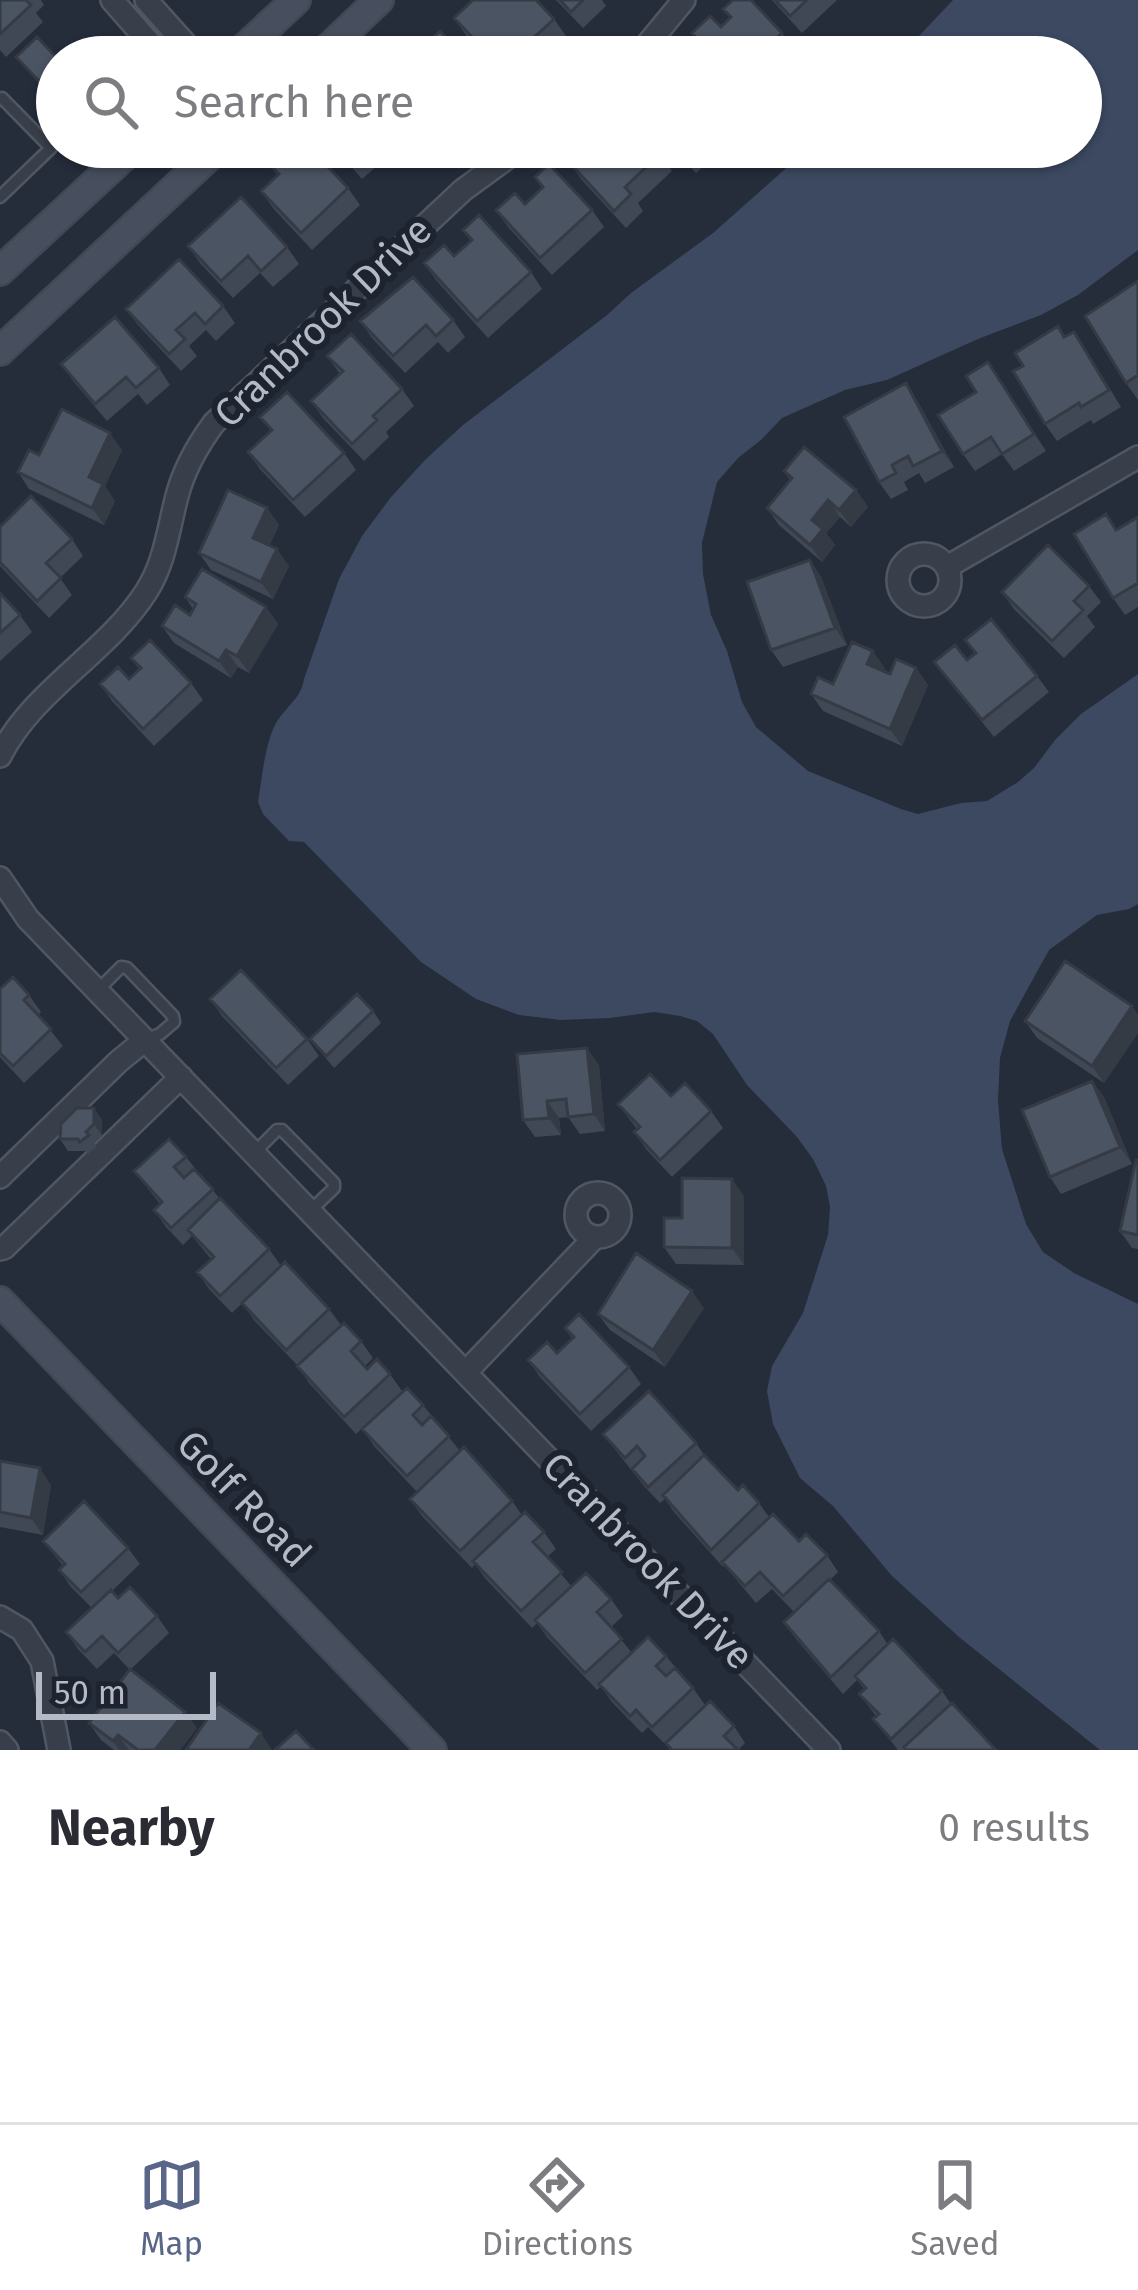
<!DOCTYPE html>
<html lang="en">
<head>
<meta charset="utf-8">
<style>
  :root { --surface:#fff; --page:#f7f7f7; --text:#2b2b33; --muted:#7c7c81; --line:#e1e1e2; --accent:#596687 }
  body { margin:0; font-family:"Fira Sans",sans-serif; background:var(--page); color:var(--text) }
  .scale { position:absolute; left:36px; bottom:30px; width:180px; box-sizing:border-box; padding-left:12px; border:6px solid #b4bac6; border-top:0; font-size:33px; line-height:42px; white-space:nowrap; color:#b4bac6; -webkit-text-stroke:9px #1e242f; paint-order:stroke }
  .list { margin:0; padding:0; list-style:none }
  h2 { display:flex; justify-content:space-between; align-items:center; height:156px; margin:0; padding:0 48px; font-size:51px }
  h2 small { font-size:39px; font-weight:400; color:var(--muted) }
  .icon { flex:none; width:66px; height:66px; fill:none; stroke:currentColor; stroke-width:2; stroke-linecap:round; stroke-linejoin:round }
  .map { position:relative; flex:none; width:1138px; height:1750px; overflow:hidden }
  .search { position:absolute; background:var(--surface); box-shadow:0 3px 9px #0004; left:36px; right:36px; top:36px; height:132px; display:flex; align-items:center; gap:30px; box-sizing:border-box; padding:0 42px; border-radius:66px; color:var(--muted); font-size:45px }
  .sheet { height:372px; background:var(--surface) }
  nav { display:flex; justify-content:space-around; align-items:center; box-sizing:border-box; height:168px; border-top:3px solid var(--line); background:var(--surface); font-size:33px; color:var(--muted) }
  nav a { display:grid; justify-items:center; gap:6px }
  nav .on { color:var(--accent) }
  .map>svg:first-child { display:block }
  .water { fill:#3c4961 }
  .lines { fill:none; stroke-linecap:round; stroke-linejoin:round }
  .lane-casing { stroke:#515762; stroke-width:15 }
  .street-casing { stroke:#515762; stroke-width:26 }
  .secondary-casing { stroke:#424853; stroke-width:32 }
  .lane { stroke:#393f4a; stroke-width:10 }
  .street { stroke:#393f4a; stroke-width:21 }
  .secondary { stroke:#474e5d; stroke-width:27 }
  .wall { fill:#404855 }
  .shaded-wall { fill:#343b45 }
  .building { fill:#4b5463; stroke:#343b45; stroke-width:3 }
  .labels { text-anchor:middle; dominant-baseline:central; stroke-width:12; stroke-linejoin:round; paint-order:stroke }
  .street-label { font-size:39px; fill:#b4bac6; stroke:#1e242f }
</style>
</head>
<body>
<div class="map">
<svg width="1138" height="1750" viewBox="0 0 1138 1750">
  <rect width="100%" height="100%" fill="#252c3a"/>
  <!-- water -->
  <path class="water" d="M 953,0 L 1138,0 L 1138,250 L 1078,295 L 1041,315 L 978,339 L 887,380 L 845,390 L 782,418 L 761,440 L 738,458 L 717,482 L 702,543 L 703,574 L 711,615 L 727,651 L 742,702 L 756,727 L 808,771 L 901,809 L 918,814 L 961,803 L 987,801 L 1018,782 L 1034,768 L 1055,740 L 1081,714 L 1138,674 L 1138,904 L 1129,909 L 1097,915 L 1049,950 L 1010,1021 L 1000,1058 L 998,1100 L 1002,1149 L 1026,1224 L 1043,1252 L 1074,1273 L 1138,1304 L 1138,1750 L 1100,1750 L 959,1637 L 892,1576 L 833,1506 L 800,1478 L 773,1424 L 767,1391 L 772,1366 L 803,1313 L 828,1235 L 830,1207 L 826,1186 L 813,1159 L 797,1137 L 747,1085 L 713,1034 L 697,1021 L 680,1016 L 654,1012 L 610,1018 L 561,1020 L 519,1015 L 476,999 L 421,962 L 304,842 L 289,841 L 263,814 L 258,802 C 262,779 264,749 274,727 C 283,708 301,700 304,679 L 339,579 L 362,536 L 391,497 L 426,459 L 463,425 L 607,315 L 631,293 L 713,233 L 810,147 L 1081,147 L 1081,57 L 899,57 Z"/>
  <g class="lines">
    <defs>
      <path id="lane" d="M 0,197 L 51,148 L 2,98
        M 97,991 L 121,967 L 127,968 L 173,1016 L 174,1022 L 160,1034 L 145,1040
        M 254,1153 L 277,1130 L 282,1130 L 334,1183 L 334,1188 L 310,1211"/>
      <path id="street" d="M 112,0 L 162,57
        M 146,0 L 197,57
        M 637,57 L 684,0
        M898 580a26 26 0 1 1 52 0a26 26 0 1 1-52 0Z
        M 947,567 L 1138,457
        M 0,756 C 33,690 106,654 146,592 C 165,563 168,530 177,496 C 184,469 197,446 214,423 L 463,190 L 522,147
        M 0,878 L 28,919 L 829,1750
        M 0,1177 L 119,1061 L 145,1040
        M576 1215a22 22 0 1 1 44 0a22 22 0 1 1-44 0Z
        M 0,1249 L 4,1248 L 181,1077
        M 466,1372 L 595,1237
        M 0,1617 L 22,1630 L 42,1661 L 59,1750
        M 0,1742 L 7,1750"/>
      <path id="secondary" d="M 235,57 L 296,0
        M 319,57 L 379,0
        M 0,271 L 134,147
        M 0,351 L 219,147
        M 0,1301 L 432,1750"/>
    </defs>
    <!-- lane casing -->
    <use href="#lane" class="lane-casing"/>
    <!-- street casing -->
    <use href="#street" class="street-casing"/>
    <!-- secondary casing -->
    <use href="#secondary" class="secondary-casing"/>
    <!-- lane -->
    <use href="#lane" class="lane"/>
    <!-- street -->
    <use href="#street" class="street"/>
    <!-- secondary -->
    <use href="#secondary" class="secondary"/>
  </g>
  <!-- wall -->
  <path class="wall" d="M 0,0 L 41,0 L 44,5 L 36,13 L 43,22 L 6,57 L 0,50 Z
    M 556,0 L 602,0 L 606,6 L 583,28 Z
    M 772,0 L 837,0 L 802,33 Z
    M 723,9 L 782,33 L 794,50 L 786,57 L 711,57 L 692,33 L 721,27 L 730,18 Z
    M 454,18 L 554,19 L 566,36 L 543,57 L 539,55 L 537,57 L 487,57 L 466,35 Z
    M 16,57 L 57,58 L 57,83 L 47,93 Z
    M 334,147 L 424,147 L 402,166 L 391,154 L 362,179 Z
    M 671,147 L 724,147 L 696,173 Z
    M 660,154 L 672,171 L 638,203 L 643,211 L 626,228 L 581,179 L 569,162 Z
    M 292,160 L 348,188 L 360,205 L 312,250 L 273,208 L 261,191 L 278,176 L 269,164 Z
    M 535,177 L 592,210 L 604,227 L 552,275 L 508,227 L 496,210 L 525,204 L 542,188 Z
    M 463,230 L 531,272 L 542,289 L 488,338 L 436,280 L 424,263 L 454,256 L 471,241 Z
    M 188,246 L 287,247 L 299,264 L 273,287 L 260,273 L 233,298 L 200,263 Z
    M 1138,281 L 1138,400 L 1126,383 Z
    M 223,306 L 235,323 L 216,341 L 206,330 L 189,346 L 197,356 L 181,371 L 138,325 L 126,309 Z
    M 453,320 L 465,337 L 448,353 L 438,342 L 405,373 L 372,338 L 360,321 Z
    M 1065,336 L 1085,348 L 1121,407 L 1093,424 L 1091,420 L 1057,441 L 1045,424 Z
    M 327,356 L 402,389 L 414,406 L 386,432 L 389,437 L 364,461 L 323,418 L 311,401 L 340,374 Z
    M 988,362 L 1046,451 L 1014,471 L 1002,454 L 975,471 L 963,454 L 976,392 Z
    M 61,364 L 159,368 L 170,385 L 147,405 L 138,394 L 107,421 L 73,381 Z
    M 917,400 L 954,467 L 925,483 L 919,473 L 904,482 L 908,490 L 891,499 L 879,482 Z
    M 260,417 L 344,453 L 356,470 L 305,517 L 260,469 L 248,452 L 271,431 Z
    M 122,450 L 105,486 L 115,501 L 104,525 L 29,489 L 18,472 L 39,455 Z
    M 784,471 L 856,490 L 868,507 L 851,527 L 840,517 L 826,533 L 835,545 L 822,562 L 779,525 L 767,508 L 790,480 Z
    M 267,508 L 279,525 L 269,546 L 289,566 L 273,599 L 211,570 L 199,553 Z
    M 1138,517 L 1138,607 L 1125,615 L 1113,598 L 1117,530 Z
    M 0,527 L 72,539 L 83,556 L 60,578 L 72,595 L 49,618 L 0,566 Z
    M 810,560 L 821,577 L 847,645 L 783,667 L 771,650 Z
    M 1089,586 L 1101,602 L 1087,616 L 1095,627 L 1064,658 L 1014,609 L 1002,592 Z
    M 0,593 L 20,615 L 32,632 L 0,661 Z
    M 185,597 L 266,607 L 278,624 L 249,673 L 238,667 L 231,678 L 174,643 L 162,626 L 190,615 L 193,609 Z
    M 965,640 L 1037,676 L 1049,692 L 994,737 L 934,662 L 967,660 L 975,653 Z
    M 131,658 L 191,683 L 203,700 L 154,746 L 112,701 L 100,684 L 129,679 L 139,669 Z
    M 885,668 L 884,671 L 890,674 L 916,668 L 928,685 L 902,746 L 823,711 L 811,694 L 833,684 Z
    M 0,989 L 29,995 L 41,1012 L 38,1015 L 63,1046 L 24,1083 L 0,1057 Z
    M 210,999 L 307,1039 L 319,1056 L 288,1085 L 222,1016 Z
    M 1132,1006 L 1138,1015 L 1138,1033 L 1104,1083 L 1037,1038 L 1025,1021 Z
    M 373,1011 L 381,1023 L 334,1068 L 310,1039 Z
    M 599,1065 L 605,1131 L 580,1134 L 568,1117 L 559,1118 L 561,1135 L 535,1137 L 523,1120 Z
    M 1092,1081 L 1104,1097 L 1132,1164 L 1061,1194 L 1050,1177 Z
    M 671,1096 L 711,1111 L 723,1128 L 672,1177 L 646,1149 L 634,1132 L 637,1129 L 618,1104 Z
    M 94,1108 L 102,1120 L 102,1136 L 94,1143 L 97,1146 L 88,1154 L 86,1151 L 68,1151 L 60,1139 Z
    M 186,1157 L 220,1199 L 269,1249 L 281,1266 L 232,1313 L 209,1289 L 197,1272 L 211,1259 L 192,1236 L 183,1245 L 166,1227 L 154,1210 L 160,1204 L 134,1171 Z
    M 1138,1160 L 1138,1249 L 1132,1248 L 1120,1231 Z
    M 744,1196 L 744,1265 L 676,1264 L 664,1247 L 682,1218 Z
    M 242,1303 L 329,1309 L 341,1325 L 361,1341 L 373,1358 L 365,1366 L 367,1369 L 390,1374 L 402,1391 L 356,1434 L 309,1383 L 298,1366 L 254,1320 Z
    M 704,1308 L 665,1367 L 610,1330 L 598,1314 Z
    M 565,1328 L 629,1367 L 641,1384 L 591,1431 L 540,1377 L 528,1360 L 557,1353 L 572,1339 Z
    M 423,1405 L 460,1451 L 512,1501 L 522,1515 L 544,1532 L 556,1549 L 547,1557 L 572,1587 L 611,1599 L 623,1616 L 611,1627 L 632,1653 L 666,1656 L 693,1688 L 705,1705 L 664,1743 L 648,1727 L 642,1733 L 611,1701 L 601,1686 L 597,1690 L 547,1637 L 537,1623 L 532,1628 L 485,1578 L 475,1564 L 472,1568 L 422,1516 L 410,1499 L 417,1492 L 374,1446 L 362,1429 Z
    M 603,1434 L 696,1443 L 705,1456 L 738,1490 L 759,1503 L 769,1517 L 799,1541 L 827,1555 L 838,1572 L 830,1580 L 879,1631 L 888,1645 L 942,1691 L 951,1704 L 996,1750 L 898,1750 L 873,1719 L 876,1716 L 859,1694 L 864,1689 L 857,1680 L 843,1694 L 796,1639 L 784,1622 L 794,1612 L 772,1589 L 756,1603 L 724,1565 L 723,1567 L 674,1512 L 665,1499 L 660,1503 L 643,1485 Z
    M 0,1461 L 51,1485 L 43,1535 L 0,1527 Z
    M 43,1541 L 128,1548 L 140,1564 L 112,1591 L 118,1598 L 157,1616 L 169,1633 L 131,1669 L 197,1728 L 180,1750 L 114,1750 L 101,1740 L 89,1723 L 130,1670 L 114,1653 L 97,1669 L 78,1649 L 66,1632 L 92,1608 L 71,1587 L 59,1570 L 63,1566 Z
    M 734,1726 L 745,1743 L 738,1750 L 671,1750 L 666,1743 Z"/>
  <!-- shaded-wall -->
  <path class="shaded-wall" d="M 906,383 L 917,400 L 954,467 L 942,451 Z
    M 110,433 L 122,450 L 105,486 L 115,501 L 104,525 L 92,508 L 89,477 Z
    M 856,490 L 868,507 L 851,527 L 839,510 Z
    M 828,500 L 840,517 L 826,533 L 835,545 L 822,562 L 810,545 L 812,520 Z
    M 267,508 L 279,525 L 265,555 L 253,538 Z
    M 277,549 L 289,566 L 273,599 L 261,582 Z
    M 810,560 L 821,577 L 847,645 L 835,628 Z
    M 266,607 L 278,624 L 249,673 L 237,656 Z
    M 226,650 L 238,667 L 231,678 L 219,661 Z
    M 873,651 L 885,668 L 879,681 L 867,664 Z
    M 916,668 L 928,685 L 902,746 L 890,729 Z
    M 1132,1006 L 1138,1015 L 1138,1033 L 1104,1083 L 1092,1066 Z
    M 587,1048 L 599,1065 L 605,1131 L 594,1114 Z
    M 1092,1081 L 1104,1097 L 1132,1164 L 1120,1147 Z
    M 547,1101 L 559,1118 L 561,1135 L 549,1118 Z
    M 94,1108 L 102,1120 L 102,1136 L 94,1124 Z
    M 732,1179 L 744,1196 L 744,1265 L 732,1248 Z
    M 692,1291 L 704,1308 L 665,1367 L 653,1350 Z
    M 40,1468 L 51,1485 L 43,1535 L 31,1518 Z
    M 185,1712 L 197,1728 L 180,1750 L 155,1750 Z
    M 261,1733 L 272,1750 L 249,1750 Z
    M 118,1735 L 129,1750 L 119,1750 L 113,1741 Z"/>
  <!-- building -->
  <path class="building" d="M 0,0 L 26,0 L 31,5 L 0,34 Z
    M 473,0 L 536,0 L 554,19 L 530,41 L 527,38 L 508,57 L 491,57 L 454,18 Z
    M 560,0 L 583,0 L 571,12 Z
    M 733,0 L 751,0 L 782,33 L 756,57 L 715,57 L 692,33 L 710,16 L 721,27 L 731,17 L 723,9 Z
    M 775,0 L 807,0 L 790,16 Z
    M 440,31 L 464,57 L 411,57 Z
    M 37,37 L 57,58 L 57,64 L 39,81 L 16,57 Z
    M 305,147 L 309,147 L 348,188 L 301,233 L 261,191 L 279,174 L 269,164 L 283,151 L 292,160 Z
    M 337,147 L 367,147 L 350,162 Z
    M 584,147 L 654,147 L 660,154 L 625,187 L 631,194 L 614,211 L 569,162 Z
    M 675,147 L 694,147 L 684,156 Z
    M 549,164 L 592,210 L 540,258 L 496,210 L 515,193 L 525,204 L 543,187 L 535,177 Z
    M 241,197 L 287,247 L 261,271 L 248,256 L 221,281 L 188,246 Z
    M 479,215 L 531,272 L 477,321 L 424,263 L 444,245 L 454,256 L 472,240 L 463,230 Z
    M 179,259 L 223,306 L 205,324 L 195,313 L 176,330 L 185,339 L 169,354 L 126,309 Z
    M 413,277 L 453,320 L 436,336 L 426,325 L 393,356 L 360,321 Z
    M 1138,281 L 1138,375 L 1126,383 L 1085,316 Z
    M 115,317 L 159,368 L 136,388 L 126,377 L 95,404 L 61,364 Z
    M 1058,326 L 1064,337 L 1074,332 L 1109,390 L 1081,407 L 1079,403 L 1045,424 L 1013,371 L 1023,366 L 1015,353 Z
    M 351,334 L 402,389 L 373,416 L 377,420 L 352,444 L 311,401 L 343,371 L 327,356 Z
    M 988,362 L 1034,434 L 1002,454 L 991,437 L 963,454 L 938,415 L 976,392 L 966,376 Z
    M 906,383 L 942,451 L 913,466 L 908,456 L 892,465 L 896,473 L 879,482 L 844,417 Z
    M 287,392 L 344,453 L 293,500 L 248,452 L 272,430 L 260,417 Z
    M 62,409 L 110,433 L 89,477 L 103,484 L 92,508 L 18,472 L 29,450 L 39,455 Z
    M 804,447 L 856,490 L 839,510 L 828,500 L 812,520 L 823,529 L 810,545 L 767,508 L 792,478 L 784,471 Z
    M 228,490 L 267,508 L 253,538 L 277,549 L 261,582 L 199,553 Z
    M 31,496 L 72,539 L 46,563 L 61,578 L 37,601 L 0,562 L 0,527 Z
    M 1106,514 L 1116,530 L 1138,517 L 1138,583 L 1113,598 L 1074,534 Z
    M 1048,545 L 1089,586 L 1074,601 L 1083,610 L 1052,641 L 1002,592 Z
    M 810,560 L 835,628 L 771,650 L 747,582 Z
    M 202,569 L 266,607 L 237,656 L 226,650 L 219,661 L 162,626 L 175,605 L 190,615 L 196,604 L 185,597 Z
    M 0,593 L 20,615 L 0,633 Z
    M 991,619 L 1037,676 L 982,720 L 934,662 L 955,645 L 967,660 L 976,653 L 965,640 Z
    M 150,640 L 191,683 L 143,729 L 100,684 L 118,667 L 129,679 L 141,668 L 131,658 Z
    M 852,642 L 873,651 L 867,664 L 890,674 L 896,659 L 916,668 L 890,729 L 811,694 L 818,677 L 833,684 Z
    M 1065,961 L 1132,1006 L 1092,1066 L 1025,1021 Z
    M 241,970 L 307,1039 L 276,1068 L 210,999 Z
    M 13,977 L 29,995 L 24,1000 L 51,1029 L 13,1066 L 0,1053 L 0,989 Z
    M 357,994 L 373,1011 L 326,1056 L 310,1039 Z
    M 587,1048 L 594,1114 L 568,1117 L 566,1099 L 547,1101 L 549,1118 L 523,1120 L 517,1054 Z
    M 650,1074 L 671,1096 L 685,1083 L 711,1111 L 660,1160 L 634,1132 L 640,1127 L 618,1104 Z
    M 1092,1081 L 1120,1147 L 1050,1177 L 1022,1110 Z
    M 77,1108 L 94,1108 L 94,1124 L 86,1132 L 89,1135 L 80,1142 L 78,1139 L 60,1139 L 61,1124 Z
    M 169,1139 L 186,1157 L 174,1167 L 184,1178 L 194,1169 L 213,1189 L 171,1228 L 154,1210 L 162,1202 L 134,1171 Z
    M 1136,1160 L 1138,1160 L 1138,1235 L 1120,1231 Z
    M 682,1178 L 732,1179 L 732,1248 L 664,1247 L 664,1218 L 682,1218 Z
    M 220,1198 L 269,1249 L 220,1296 L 197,1272 L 214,1257 L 188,1230 Z
    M 636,1253 L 692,1291 L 653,1350 L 598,1314 Z
    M 285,1262 L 329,1309 L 286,1350 L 242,1303 Z
    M 579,1314 L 629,1367 L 580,1414 L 528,1360 L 547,1342 L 557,1353 L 574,1337 L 565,1328 Z
    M 344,1323 L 361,1341 L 351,1351 L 367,1369 L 377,1359 L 390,1374 L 344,1417 L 297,1366 Z
    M 407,1388 L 423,1405 L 413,1415 L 422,1425 L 431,1416 L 449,1436 L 407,1476 L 362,1429 Z
    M 649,1391 L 696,1443 L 648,1487 L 632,1469 L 645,1456 L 637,1446 L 625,1458 L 603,1434 Z
    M 464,1447 L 512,1501 L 460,1551 L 410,1499 Z
    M 704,1455 L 738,1490 L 743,1485 L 759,1503 L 711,1550 L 663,1495 Z
    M 0,1461 L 40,1468 L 31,1518 L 0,1512 Z
    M 84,1501 L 128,1548 L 81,1592 L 59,1570 L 65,1564 L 43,1541 Z
    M 525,1512 L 544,1532 L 533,1542 L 562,1572 L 521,1611 L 473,1561 Z
    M 773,1514 L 799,1541 L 806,1534 L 827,1555 L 783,1596 L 760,1572 L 745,1586 L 722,1562 Z
    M 586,1573 L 611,1599 L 597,1612 L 622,1639 L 585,1673 L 535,1620 Z
    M 829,1579 L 879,1631 L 831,1677 L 784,1622 Z
    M 130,1587 L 157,1616 L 118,1653 L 102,1636 L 85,1652 L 66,1632 L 111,1590 L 118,1598 Z
    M 648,1637 L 666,1656 L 656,1666 L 666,1676 L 675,1668 L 693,1688 L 652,1727 L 636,1710 L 630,1716 L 599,1684 Z
    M 893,1639 L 942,1691 L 891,1739 L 873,1719 L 879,1714 L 859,1694 L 866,1688 L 855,1676 Z
    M 130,1669 L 185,1712 L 155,1750 L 138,1750 L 118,1735 L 113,1741 L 89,1723 Z
    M 710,1701 L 734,1726 L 724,1736 L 738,1750 L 672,1750 L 666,1743 Z
    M 218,1703 L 261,1733 L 249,1750 L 186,1750 Z
    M 952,1703 L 996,1750 L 907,1750 L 904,1747 Z
    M 296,1731 L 314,1750 L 275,1750 Z"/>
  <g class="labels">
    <!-- street labels -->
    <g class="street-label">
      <text transform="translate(323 322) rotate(-44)">Cranbrook Drive</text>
      <text transform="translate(244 1499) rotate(46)">Golf Road</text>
      <text transform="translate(648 1561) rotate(46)">Cranbrook Drive</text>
    </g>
  </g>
</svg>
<div class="scale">50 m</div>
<div class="search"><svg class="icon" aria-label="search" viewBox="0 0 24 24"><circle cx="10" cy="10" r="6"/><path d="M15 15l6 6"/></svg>Search here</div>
</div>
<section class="sheet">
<h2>Nearby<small>0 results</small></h2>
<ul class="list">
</ul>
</section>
<nav>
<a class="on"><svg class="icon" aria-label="map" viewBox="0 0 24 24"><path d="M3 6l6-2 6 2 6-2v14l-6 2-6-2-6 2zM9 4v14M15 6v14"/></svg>Map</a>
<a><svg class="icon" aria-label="directions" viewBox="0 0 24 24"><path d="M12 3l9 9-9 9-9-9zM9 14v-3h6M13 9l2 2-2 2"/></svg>Directions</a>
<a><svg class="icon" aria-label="saved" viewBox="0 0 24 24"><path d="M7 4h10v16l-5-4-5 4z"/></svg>Saved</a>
</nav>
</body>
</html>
